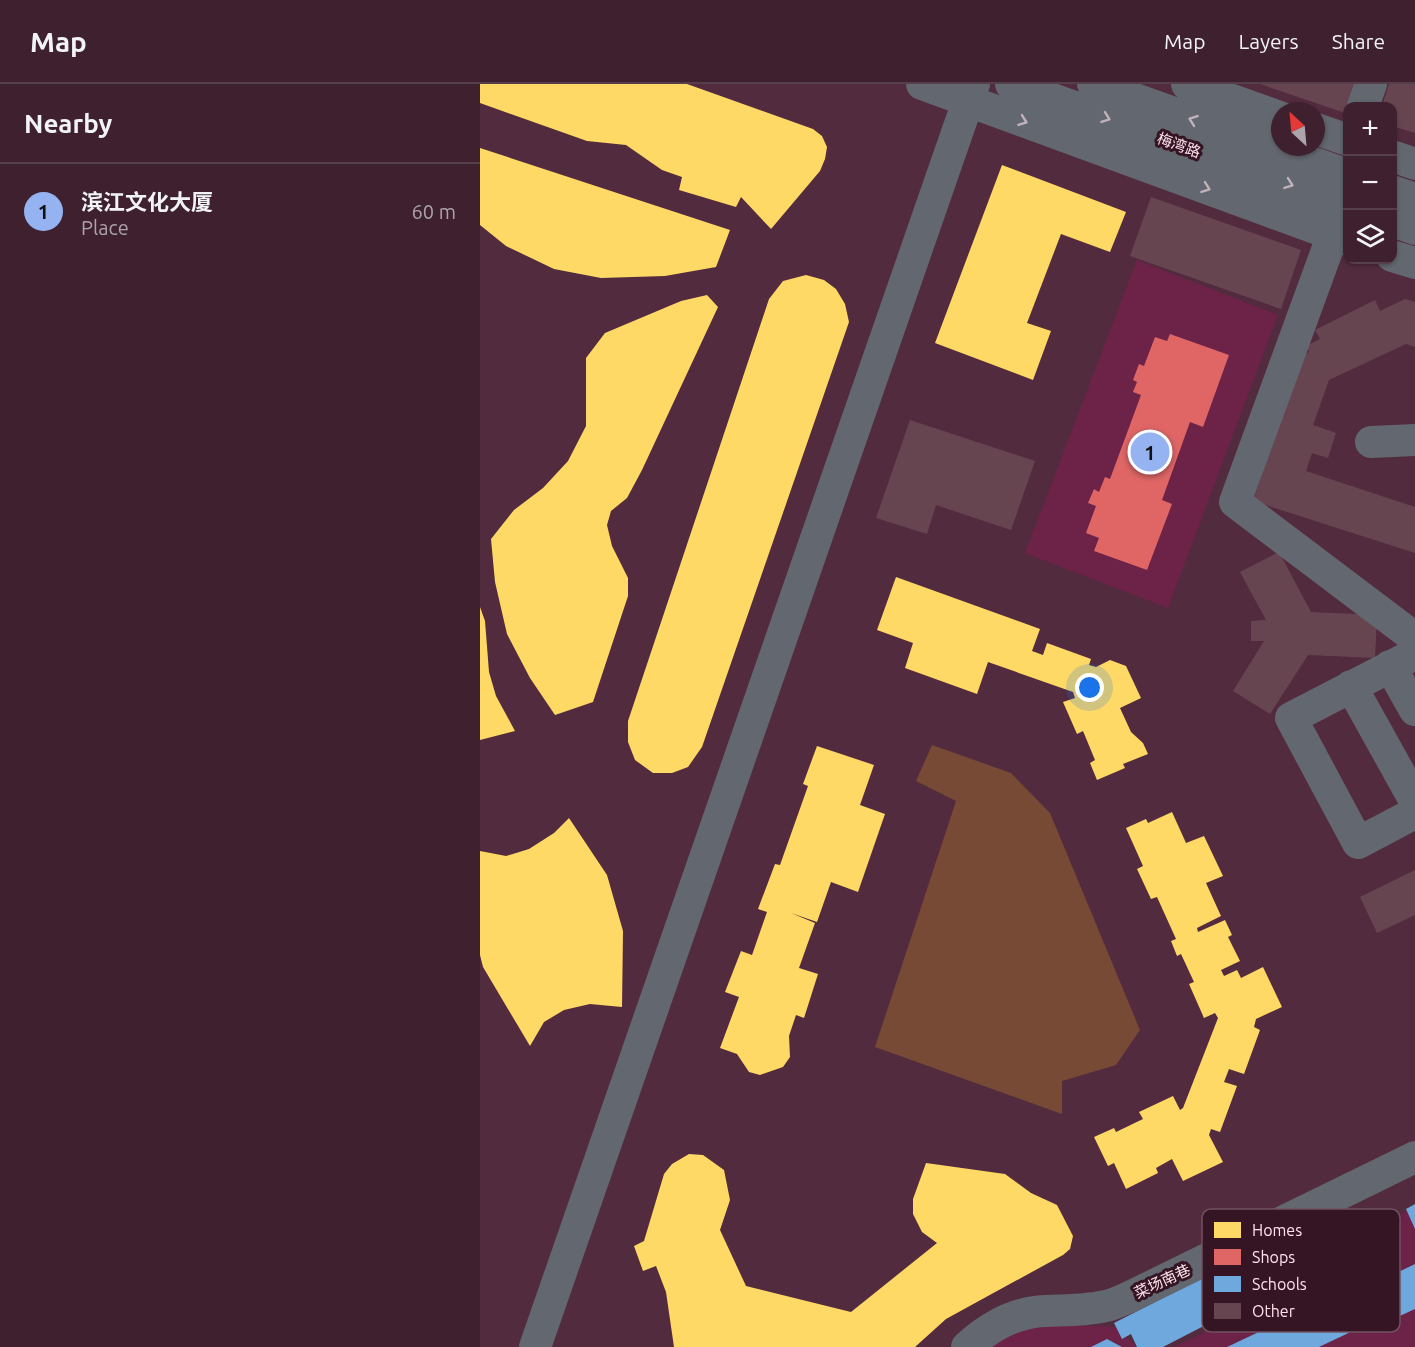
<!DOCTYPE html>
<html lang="en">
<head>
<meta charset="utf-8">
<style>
  :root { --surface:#3e202f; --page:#492d3b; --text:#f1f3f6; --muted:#ada3aa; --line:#573e4b; --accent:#95b2f1 }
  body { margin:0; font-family:Ubuntu,"Noto Sans SC",sans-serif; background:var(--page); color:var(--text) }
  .controls { position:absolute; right:18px; top:18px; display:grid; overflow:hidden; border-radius:12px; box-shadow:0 2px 4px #0004 }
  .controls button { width:54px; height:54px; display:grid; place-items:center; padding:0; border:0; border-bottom:2px solid var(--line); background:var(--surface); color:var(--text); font:30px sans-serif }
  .compass { position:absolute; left:791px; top:18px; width:54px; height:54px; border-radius:50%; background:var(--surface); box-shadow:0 2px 4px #0004; rotate:334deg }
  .you { position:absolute; left:610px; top:604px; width:21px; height:21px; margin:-15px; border:4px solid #fff; border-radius:50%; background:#1a73e8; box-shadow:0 0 0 9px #1a73e833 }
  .badge { display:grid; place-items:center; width:39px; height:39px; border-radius:50%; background:var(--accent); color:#111; font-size:20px; font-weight:700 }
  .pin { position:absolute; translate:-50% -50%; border:3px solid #fff; box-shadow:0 2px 6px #0006 }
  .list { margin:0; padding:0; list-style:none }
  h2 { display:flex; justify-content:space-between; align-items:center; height:78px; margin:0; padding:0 24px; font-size:26px }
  h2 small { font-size:20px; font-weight:400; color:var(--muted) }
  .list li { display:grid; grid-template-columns:39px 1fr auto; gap:18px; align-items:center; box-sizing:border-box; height:96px; padding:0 24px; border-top:2px solid var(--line) }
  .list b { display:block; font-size:22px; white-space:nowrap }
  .list p { margin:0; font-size:20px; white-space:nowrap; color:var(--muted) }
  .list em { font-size:20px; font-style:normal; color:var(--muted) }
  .icon { flex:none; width:33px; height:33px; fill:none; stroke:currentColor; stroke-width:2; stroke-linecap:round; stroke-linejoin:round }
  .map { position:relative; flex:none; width:935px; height:1263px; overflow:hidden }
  header { display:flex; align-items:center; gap:36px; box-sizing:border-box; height:84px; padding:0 30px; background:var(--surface); border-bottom:2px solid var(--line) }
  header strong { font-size:28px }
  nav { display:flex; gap:33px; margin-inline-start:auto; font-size:21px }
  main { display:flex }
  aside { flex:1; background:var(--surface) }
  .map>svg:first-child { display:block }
  .built { fill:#6d2248 }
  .green { fill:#764a34 }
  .homes { fill:#ffd966 }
  .shops { fill:#e06666 }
  .schools { fill:#6fa8dc }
  .building { fill:#674550 }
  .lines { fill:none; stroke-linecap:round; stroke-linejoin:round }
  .minor { stroke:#63676f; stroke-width:32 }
  .oneway { stroke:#c0b1ba }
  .labels { text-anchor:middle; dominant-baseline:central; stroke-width:6; stroke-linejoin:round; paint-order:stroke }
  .street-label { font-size:15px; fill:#fee2ec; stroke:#351524 }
  .key { fill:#351524; stroke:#715260; stroke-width:1.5 }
  .key-label { font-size:16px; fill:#fee2ec }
</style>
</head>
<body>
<header>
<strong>Map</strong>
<nav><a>Map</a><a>Layers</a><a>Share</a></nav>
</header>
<main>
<aside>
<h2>Nearby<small></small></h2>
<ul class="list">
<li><span class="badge">1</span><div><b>滨江文化大厦</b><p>Place</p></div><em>60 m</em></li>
</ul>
</aside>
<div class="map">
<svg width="935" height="1263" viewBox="0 0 935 1263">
  <rect width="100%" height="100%" fill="#532b3f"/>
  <!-- built -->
  <path class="built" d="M 657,176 L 798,231 L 688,524 L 545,469 Z
    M 935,1123 L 935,1263 L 694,1263 L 859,1185 L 851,1165 Z
    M 559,1239 L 635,1243 L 657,1263 L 504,1263 Z"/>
  <!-- green -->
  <path class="green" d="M 452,661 L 531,689 L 570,729 L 660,946 L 636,981 L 582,997 L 582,1030 L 395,963 L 476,717 L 436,697 Z"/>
  <!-- homes -->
  <path class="homes" d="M 0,0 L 207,0 L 333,45 L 342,52 L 347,63 L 345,75 L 340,87 L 291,145 L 261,113 L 256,123 L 199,106 L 202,93 L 182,86 L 146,61 L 107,57 L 0,19 Z
    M 0,64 L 250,146 L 236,183 L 185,192 L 121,194 L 74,185 L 26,162 L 0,141 Z
    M 522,81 L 646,128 L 630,168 L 581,150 L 547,239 L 571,247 L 553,296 L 455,259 Z
    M 326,191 L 344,196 L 356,205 L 365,220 L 369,238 L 222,663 L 208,683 L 192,689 L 173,689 L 155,676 L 148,658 L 148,637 L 289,215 L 303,197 Z
    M 227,211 L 238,223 L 162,386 L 147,414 L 131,427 L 127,441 L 132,462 L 148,494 L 148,512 L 113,618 L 75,631 L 50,594 L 27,550 L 15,498 L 11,455 L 34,426 L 63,404 L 88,377 L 106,342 L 106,274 L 125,249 L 201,217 Z
    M 416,493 L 560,545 L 552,567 L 563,571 L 567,559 L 611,575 L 609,581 L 616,583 L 630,576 L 646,582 L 661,614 L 640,624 L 651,648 L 663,659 L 668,670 L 643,680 L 645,684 L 617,696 L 610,679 L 615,676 L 603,647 L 597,650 L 583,618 L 595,614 L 593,608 L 508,578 L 497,610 L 425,584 L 433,559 L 397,546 Z
    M 0,523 L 5,537 L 9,588 L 16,612 L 35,647 L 0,656 Z
    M 337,662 L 394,681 L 380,721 L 405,730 L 378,808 L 351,798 L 337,838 L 311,829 L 335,839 L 319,884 L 338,890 L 324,934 L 316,931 L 309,952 L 310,973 L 303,983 L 280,991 L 269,988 L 257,970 L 240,964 L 259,913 L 245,908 L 261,867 L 272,871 L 287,828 L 278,825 L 295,780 L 300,781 L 328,702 L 323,700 Z
    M 692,728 L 706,759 L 724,752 L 743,792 L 726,799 L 741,832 L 717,844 L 718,848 L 745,836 L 752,851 L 748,853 L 760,877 L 741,886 L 744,892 L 757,886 L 761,894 L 783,883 L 802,923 L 776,935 L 774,943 L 780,946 L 764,990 L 749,985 L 744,998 L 757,1002 L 740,1048 L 731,1045 L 729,1051 L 743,1078 L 703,1097 L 692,1075 L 676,1084 L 678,1089 L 646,1105 L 634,1079 L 628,1082 L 614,1053 L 634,1044 L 636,1048 L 663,1035 L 659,1028 L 693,1012 L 700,1026 L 703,1024 L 738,934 L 735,929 L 724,934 L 709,900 L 714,898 L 701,870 L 697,872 L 691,857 L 696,855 L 677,813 L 671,815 L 657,785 L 663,782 L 646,744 L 666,735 L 668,739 Z
    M 89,734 L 127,791 L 143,847 L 142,923 L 110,920 L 84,926 L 64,938 L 50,962 L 3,883 L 0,871 L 0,767 L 26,772 L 49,765 L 74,749 Z
    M 209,1070 L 223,1071 L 244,1086 L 250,1116 L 240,1146 L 266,1202 L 371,1228 L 457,1159 L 442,1148 L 433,1130 L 433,1115 L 446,1079 L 525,1090 L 551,1109 L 577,1121 L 593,1152 L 590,1165 L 583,1171 L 466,1235 L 435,1263 L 194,1263 L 186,1208 L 176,1182 L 163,1187 L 154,1162 L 164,1157 L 184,1090 L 192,1080 Z"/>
  <!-- shops -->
  <path class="shops" d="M 690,250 L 749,271 L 723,343 L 710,338 L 682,416 L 692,420 L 667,486 L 614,467 L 619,454 L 606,449 L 616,422 L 608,419 L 614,405 L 619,408 L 625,393 L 630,395 L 661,311 L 653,308 L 657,298 L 653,296 L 659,280 L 664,282 L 675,253 L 687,257 Z"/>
  <!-- schools -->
  <path class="schools" d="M 935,1120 L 935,1145 L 926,1125 Z
    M 828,1140 L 848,1178 L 683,1263 L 657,1263 L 651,1250 L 642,1255 L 634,1239 Z
    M 882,1147 L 904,1195 L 935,1180 L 935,1225 L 887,1247 L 848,1162 Z
    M 862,1209 L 879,1244 L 839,1263 L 747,1263 Z
    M 627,1255 L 642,1263 L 611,1263 Z"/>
  <!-- building -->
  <path class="building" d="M 780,0 L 882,0 L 874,22 L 868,22 L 868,30 Z
    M 909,0 L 935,0 L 935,49 L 912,42 L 912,22 L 902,22 Z
    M 671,113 L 821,166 L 801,225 L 650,172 Z
    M 925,215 L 935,218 L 935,263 L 926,260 L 849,296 L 833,341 L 856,349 L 848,374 L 832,369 L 826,387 L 935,423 L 935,469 L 773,417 L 794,354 L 810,277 L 829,268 L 826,262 L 840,255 L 835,246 L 895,216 L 900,227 Z
    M 430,336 L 555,377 L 531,446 L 456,421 L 447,450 L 396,434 Z
    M 799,468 L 831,528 L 897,531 L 895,574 L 828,571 L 790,630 L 753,607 L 784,557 L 771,557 L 771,537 L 786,536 L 760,488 Z
    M 935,786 L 935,831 L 897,849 L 880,813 Z"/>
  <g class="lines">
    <!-- minor -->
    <path class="minor" d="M 442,0 L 868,156
      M 531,0 L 868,122
      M 613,0 L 868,91
      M 707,0 L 800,33
      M 883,22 L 891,0
      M 836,45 L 868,56
      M 912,72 L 935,80
      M 912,107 L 935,115
      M 864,120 L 755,418 L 935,554
      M 912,137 L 935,145
      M 912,172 L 935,179
      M 891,358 L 935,356
      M 935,570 L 811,634 L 878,759 L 935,729
      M 910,582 L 935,626
      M 871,602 L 935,717
      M 55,1263 L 494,0
      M 487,1263 C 509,1243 535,1228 565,1227 C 587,1226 608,1227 630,1221 C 643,1217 656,1210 668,1204 L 935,1073"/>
  </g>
  <!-- one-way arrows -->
  <defs><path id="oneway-chevron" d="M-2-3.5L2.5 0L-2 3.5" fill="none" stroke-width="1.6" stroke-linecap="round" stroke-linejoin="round" transform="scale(1.5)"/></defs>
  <g class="oneway">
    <use href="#oneway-chevron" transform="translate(626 34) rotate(20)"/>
    <use href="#oneway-chevron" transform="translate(713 36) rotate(-160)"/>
    <use href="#oneway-chevron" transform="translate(543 37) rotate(20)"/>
    <use href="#oneway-chevron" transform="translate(809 100) rotate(20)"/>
    <use href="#oneway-chevron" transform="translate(726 104) rotate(20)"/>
  </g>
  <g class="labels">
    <!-- street labels -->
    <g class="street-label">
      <text transform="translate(699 61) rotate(20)">梅湾路</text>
      <text transform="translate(682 1197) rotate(-25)">菜场南巷</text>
    </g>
  </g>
  <!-- legend -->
  <rect x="722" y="1125" width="198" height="123" rx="9" class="key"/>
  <rect x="734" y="1138" width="27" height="16" fill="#ffd966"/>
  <rect x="734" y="1165" width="27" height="16" fill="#e06666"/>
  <rect x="734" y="1192" width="27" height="16" fill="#6fa8dc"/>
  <rect x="734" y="1219" width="27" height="16" fill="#674550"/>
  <g class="key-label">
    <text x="772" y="1152">Homes</text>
    <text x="772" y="1179">Shops</text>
    <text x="772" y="1206">Schools</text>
    <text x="772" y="1233">Other</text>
  </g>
</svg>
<div class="controls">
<button>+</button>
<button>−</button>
<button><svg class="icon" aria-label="layers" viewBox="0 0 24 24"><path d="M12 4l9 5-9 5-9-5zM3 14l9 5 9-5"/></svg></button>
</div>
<svg class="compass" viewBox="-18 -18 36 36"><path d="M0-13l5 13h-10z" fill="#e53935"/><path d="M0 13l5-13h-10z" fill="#ada3aa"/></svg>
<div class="you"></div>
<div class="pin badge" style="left:670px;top:368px">1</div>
</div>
</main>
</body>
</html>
